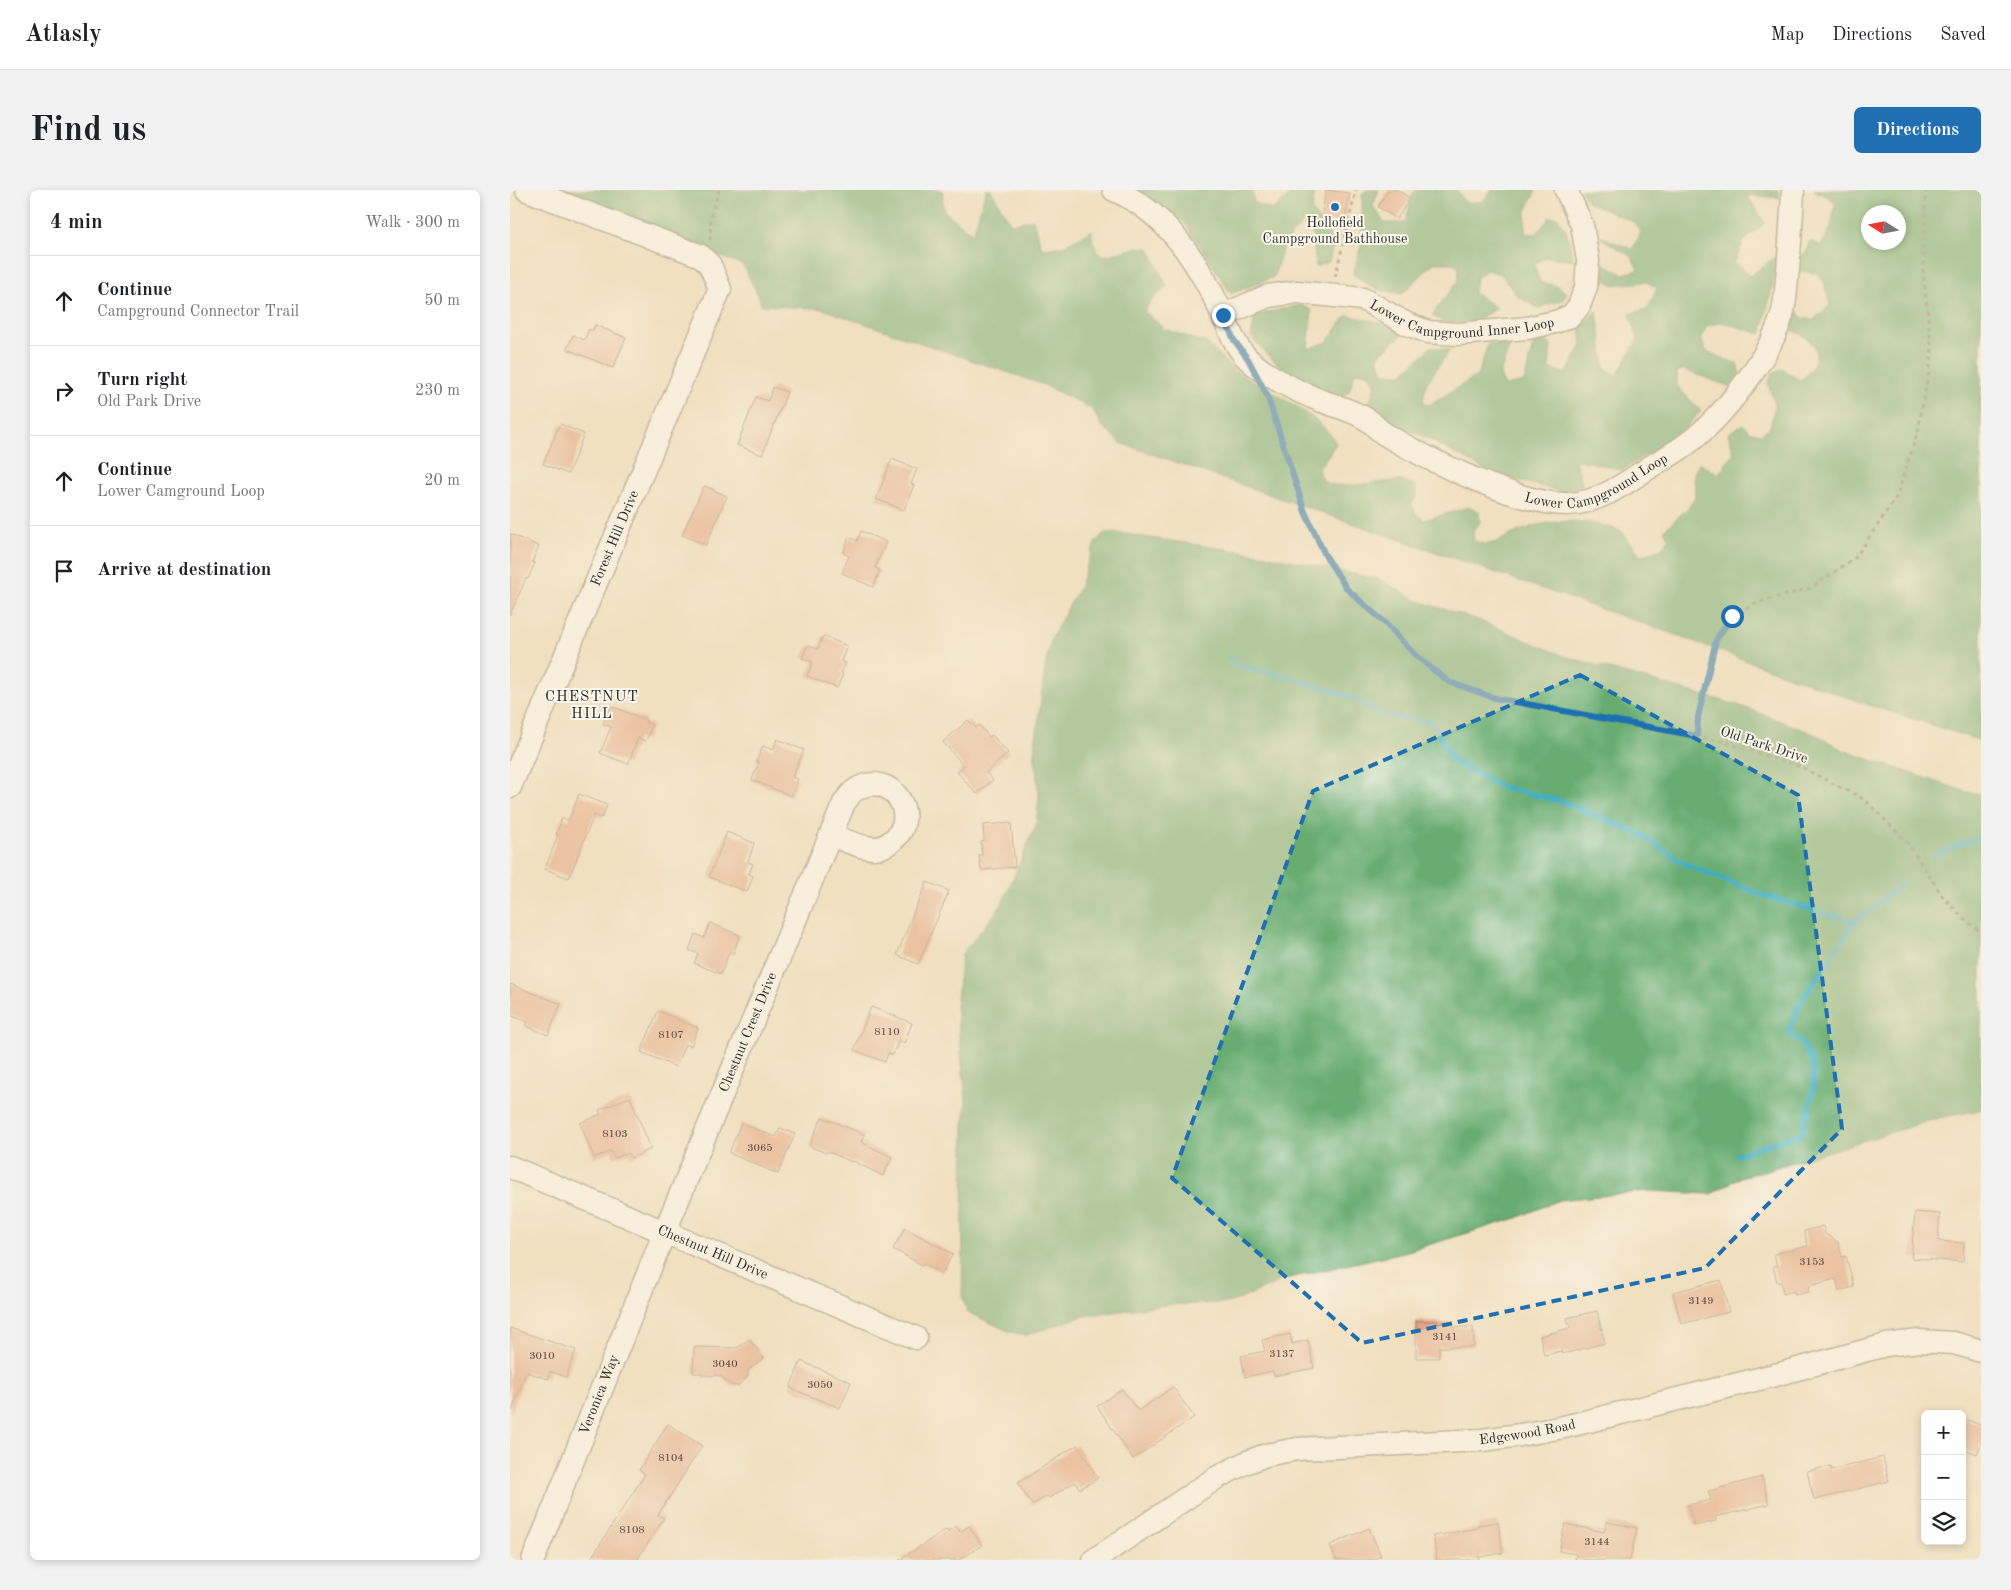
<!DOCTYPE html>
<html lang="en">
<head>
<meta charset="utf-8">
<style>
  :root { --surface:#fff; --page:#f2f2f2; --text:#202124; --muted:#757577; --line:#e0e0e0; --accent:#1f6fb2 }
  body { margin:0; font-family:"Old Standard TT",serif; background:var(--page); color:var(--text) }
  .controls { position:absolute; right:15px; bottom:15px; display:grid; overflow:hidden; border-radius:8px; box-shadow:0 2px 8px #0003 }
  .controls button { width:45px; height:45px; display:grid; place-items:center; padding:0; border:0; border-bottom:1px solid var(--line); background:var(--surface); color:var(--text); font:25px sans-serif }
  .compass { position:absolute; left:1351px; top:15px; width:45px; height:45px; border-radius:50%; background:var(--surface); box-shadow:0 2px 8px #0003; rotate:281deg }
  .stop { position:absolute; width:15px; height:15px; margin:-11px; border:4px solid #1f6fb2; border-radius:50%; background:#fff }
  .stop.end { background:#1f6fb2; border-color:#fff; box-shadow:0 1px 5px #0008 }
  .list { margin:0; padding:0; list-style:none }
  h2 { display:flex; justify-content:space-between; align-items:center; height:65px; margin:0; padding:0 20px; font-size:21px }
  h2 small { font-size:16px; font-weight:400; color:var(--muted) }
  .list li { display:grid; grid-template-columns:32px 1fr auto; gap:15px; align-items:center; box-sizing:border-box; height:90px; padding:0 20px; border-top:1px solid var(--line) }
  .list b { display:block; font-size:19px; white-space:nowrap }
  .list p { margin:0; font-size:16px; white-space:nowrap; color:var(--muted) }
  .list em { font-size:16px; font-style:normal; color:var(--muted) }
  .icon { flex:none; width:28px; height:28px; fill:none; stroke:currentColor; stroke-width:2; stroke-linecap:round; stroke-linejoin:round }
  .map { position:relative; flex:none; width:1471px; height:1370px; overflow:hidden; border-radius:8px }
  header { display:flex; align-items:center; gap:30px; box-sizing:border-box; height:70px; padding:0 25px; background:var(--surface); border-bottom:1px solid var(--line) }
  header strong { font-size:24px }
  nav { display:flex; gap:28px; margin-inline-start:auto; font-size:18px }
  .intro { display:flex; align-items:center; justify-content:space-between; box-sizing:border-box; height:120px; padding:0 30px }
  h1 { margin:0; font-size:35px }
  .button { padding:12px 22px; border-radius:8px; background:var(--accent); color:#fff; font-size:18px; font-weight:700 }
  main { display:flex; gap:30px; padding:0 30px }
  aside { flex:1; background:var(--surface); border-radius:8px; box-shadow:0 2px 8px #0003 }
  .map>svg:first-child { display:block }
  .forest { fill:#67ac71; stroke:#496c4e; fill-rule:evenodd }
  .lines { fill:none; stroke-linecap:round; stroke-linejoin:round }
  .stream { stroke:#40adbe; stroke-width:5.5 }
  .building { fill:#e5a081 }
  .minor-casing { stroke:#8e8676; stroke-width:25 }
  .path { stroke:#8e8676; stroke-width:3; stroke-dasharray:4 4; stroke-linecap:butt }
  .minor { stroke:#fff; stroke-width:22 }
  .route { stroke:#1f6fb2; stroke-width:6 }
  .marked { fill:none; stroke:#1f6fb2; stroke-width:4; stroke-dasharray:10 6; stroke-linejoin:round }
  .poi-dot { fill:#1f6fb2; stroke:#fbf7ec; stroke-width:2 }
  .labels { text-anchor:middle; dominant-baseline:central; stroke-width:4; stroke-linejoin:round; paint-order:stroke }
  .number-label { font-size:11px; fill:#5a4840 }
  .poi-label { font-size:14px; fill:#2b2b2b; stroke:#fbf7ec }
  .street-label { font-size:14px; fill:#2b2b2b; stroke:#fbf7ec }
  .neighbourhood-label { font-size:15px; letter-spacing:1px; fill:#2b2b2b; stroke:#fbf7ec }
</style>
</head>
<body>
<header>
<strong>Atlasly</strong>
<nav><a>Map</a><a>Directions</a><a>Saved</a></nav>
</header>
<div class="intro"><h1>Find us</h1><a class="button">Directions</a></div>
<main>
<aside>
<h2>4 min<small>Walk · 300 m</small></h2>
<ul class="list">
<li><svg class="icon" aria-label="ahead" viewBox="0 0 24 24"><path d="M12 20V5M6 11l6-6 6 6"/></svg><div><b>Continue</b><p>Campground Connector Trail</p></div><em>50 m</em></li>
<li><svg class="icon" aria-label="right" viewBox="0 0 24 24"><path d="M7 20v-9h11M14 6l5 5-5 5"/></svg><div><b>Turn right</b><p>Old Park Drive</p></div><em>230 m</em></li>
<li><svg class="icon" aria-label="ahead" viewBox="0 0 24 24"><path d="M12 20V5M6 11l6-6 6 6"/></svg><div><b>Continue</b><p>Lower Camground Loop</p></div><em>20 m</em></li>
<li><svg class="icon" aria-label="arrive" viewBox="0 0 24 24"><path d="M6 21V4h12l-3 4 3 4H6"/></svg><div><b>Arrive at destination</b></div></li>
</ul>
</aside>
<div class="map">
<svg width="1471" height="1370" viewBox="0 0 1471 1370">
  <rect width="100%" height="100%" fill="#fbf7ec"/>
  <filter id="ink" filterUnits="userSpaceOnUse"><feTurbulence type="fractalNoise" baseFrequency=".02" numOctaves="2"/><feDisplacementMap in="SourceGraphic" scale="10" xChannelSelector="R" yChannelSelector="G"/><feConvolveMatrix kernelMatrix="1 2 1 2 8 2 1 2 1" color-interpolation-filters="sRGB"/></filter>
  <filter id="wash" filterUnits="userSpaceOnUse"><feTurbulence type="fractalNoise" baseFrequency=".0096" numOctaves="4" result="noise"/><feDisplacementMap in="SourceGraphic" scale="20" xChannelSelector="R" yChannelSelector="G"/><feGaussianBlur stdDeviation="1.12" result="paint"/><feColorMatrix in="noise" values="0 0 0 0 0 0 0 0 0 0 0 0 0 0 0 0 0 1.4 0 .05"/><feComposite in="paint" operator="in"/></filter>
  <g filter="url(#wash)">
    <rect width="100%" height="100%" fill="#f1e0c0"/>
    <!-- forest -->
    <path class="forest" d="M 38,0 L 432,0 L 434,21 L 463,44 L 476,0 L 481,0 L 501,34 L 523,29 L 532,59 L 553,56 L 582,40 C 582,52 584,58 594,66 L 628,57 L 639,58 L 657,96 L 645,107 L 634,121 L 654,139 L 697,153 L 721,177 L 729,183 C 755,199 815,227 826,254 L 808,280 C 810,283 812,288 814,291 C 828,302 874,289 894,291 C 897,291 901,294 905,295 L 907,305 L 902,314 L 906,324 L 914,330 L 959,317 L 969,321 L 970,332 L 963,341 L 964,351 C 984,358 990,349 1007,342 C 1036,330 1065,328 1094,336 C 1099,338 1108,338 1112,342 C 1119,349 1125,359 1131,366 L 1151,358 L 1159,349 L 1154,340 L 1180,316 L 1185,306 L 1184,283 L 1189,273 L 1208,284 L 1224,264 L 1218,243 L 1233,234 L 1241,242 L 1251,244 L 1260,237 L 1265,215 L 1258,194 L 1262,184 L 1272,179 L 1290,190 C 1303,183 1313,162 1299,150 C 1294,146 1288,143 1282,140 L 1281,129 L 1286,120 L 1292,128 L 1303,130 L 1320,116 L 1314,92 L 1307,83 L 1286,81 L 1300,51 L 1311,56 L 1321,37 L 1325,13 L 1317,6 L 1304,0 L 1471,0 L 1471,551 L 1359,515 L 1160,443 L 610,253 L 591,235 L 582,219 L 534,195 L 312,119 L 251,115 L 248,105 L 233,75 ZM 1358,22 L 1388,22 L 1388,52 L 1358,52 Z
      M 626,0 L 707,0 L 711,1 L 711,0 L 742,0 L 744,12 L 762,20 L 781,4 L 781,0 L 805,0 L 802,21 L 825,51 L 819,72 L 806,77 L 802,39 L 794,32 L 774,53 L 764,87 L 721,104 L 674,32 Z
      M 856,0 L 869,0 L 863,16 L 875,33 L 895,33 L 903,3 L 906,0 L 947,0 L 956,13 L 974,11 L 981,0 L 1026,0 L 1016,21 L 1015,43 L 1026,44 L 1040,27 L 1047,27 L 1057,42 L 1063,70 L 1037,67 L 1024,74 L 1030,92 L 1047,96 L 1057,103 L 1053,110 L 1028,118 L 1007,106 L 991,84 L 976,80 L 966,89 L 964,103 L 987,118 L 962,133 L 933,132 L 922,125 L 948,91 L 949,78 L 943,73 L 924,73 L 892,104 L 865,99 L 843,84 L 852,52 L 852,4 Z
      M 1071,0 L 1268,0 L 1270,8 L 1237,5 L 1255,33 L 1233,52 L 1225,73 L 1240,86 L 1265,67 L 1268,74 L 1251,144 L 1212,132 L 1197,136 L 1191,148 L 1196,161 L 1227,174 L 1231,187 L 1223,198 L 1174,180 L 1167,181 L 1167,196 L 1191,221 L 1171,243 L 1113,280 L 1065,269 L 1073,297 L 1052,302 L 981,283 L 907,243 L 874,233 L 858,219 L 865,194 L 858,183 L 845,182 L 839,202 L 828,209 L 771,178 L 741,147 L 745,125 L 791,115 L 802,120 L 798,159 L 817,152 L 837,125 L 877,134 L 893,144 L 868,166 L 873,183 L 892,184 L 921,157 L 940,160 L 916,194 L 913,213 L 919,215 L 968,185 L 978,154 L 1001,152 L 990,185 L 995,196 L 1014,192 L 1023,154 L 1033,146 L 1041,156 L 1039,178 L 1056,184 L 1072,155 L 1070,137 L 1087,120 L 1095,179 L 1107,185 L 1128,149 L 1120,124 L 1138,118 L 1147,98 L 1136,92 L 1103,95 L 1087,84 L 1093,73 L 1112,84 L 1128,80 L 1122,67 L 1086,45 L 1122,59 L 1131,43 L 1124,32 L 1078,12 Z
      M 594,343 L 608,343 L 756,365 L 868,389 L 911,412 L 966,429 L 1054,466 L 1231,516 L 1307,545 L 1333,560 L 1347,565 L 1457,602 L 1471,604 L 1471,920 L 1429,928 L 1227,989 L 1201,1004 L 1139,1001 L 1049,1010 L 1007,1028 L 898,1061 L 775,1089 L 731,1109 L 716,1113 L 655,1115 L 574,1126 L 517,1145 L 500,1142 L 457,1122 L 452,1106 L 454,935 L 456,911 L 446,816 L 452,764 L 491,716 L 526,635 L 529,605 L 524,562 L 536,471 L 542,447 L 569,398 L 585,353 Z"/>
    <g class="lines">
      <!-- stream -->
      <path class="stream" d="M 720,466 L 728,476 L 783,488 L 840,507 L 874,525 L 923,532 L 943,571 L 992,597 L 1051,611 L 1132,645 L 1175,674 L 1252,705 L 1345,732
        M 1425,665 L 1471,646
        M 1227,965 L 1292,943 C 1300,914 1313,882 1293,855 C 1290,850 1283,846 1278,843 L 1291,811 L 1345,732 L 1392,694"/>
    </g>
    <g id="blocks">
      <!-- building -->
      <path class="building" d="M 816,0 L 840,3 L 834,34 L 811,30 Z
        M 878,0 L 888,0 L 900,8 L 887,29 L 868,17 Z
        M 85,135 L 116,148 L 103,178 L 57,159 L 63,145 L 74,150 L 79,139 L 83,140 Z
        M 263,197 L 277,202 L 252,265 L 227,255 L 246,207 L 258,211 Z
        M 50,234 L 74,244 L 58,284 L 33,274 Z
        M 382,269 L 407,279 L 401,294 L 404,295 L 394,320 L 366,309 Z
        M 194,296 L 217,306 L 196,355 L 172,345 Z
        M 351,341 L 376,352 L 365,378 L 370,380 L 363,397 L 332,383 L 339,366 L 333,363 L 339,347 L 347,351 Z
        M 0,344 L 29,356 L 22,372 L 25,373 L 18,389 L 16,388 L 0,425 Z
        M 313,446 L 337,456 L 331,471 L 336,473 L 331,483 L 333,484 L 327,498 L 297,486 L 303,472 L 292,468 L 298,455 L 308,459 Z
        M 101,516 L 136,530 L 135,532 L 142,535 L 136,551 L 128,548 L 118,574 L 90,563 L 101,537 L 93,534 Z
        M 458,530 L 466,538 L 469,535 L 479,547 L 482,545 L 498,563 L 476,583 L 483,590 L 467,604 L 447,582 L 454,576 L 433,552 Z
        M 267,549 L 294,560 L 282,587 L 288,589 L 281,606 L 242,590 L 249,572 L 246,571 L 253,556 L 263,560 Z
        M 69,604 L 97,615 L 92,628 L 84,625 L 59,688 L 35,679 L 48,645 L 46,644 L 52,628 L 59,630 Z
        M 501,633 L 505,677 L 471,680 L 469,665 L 472,665 L 471,652 L 474,651 L 473,635 Z
        M 217,642 L 244,653 L 238,672 L 243,674 L 239,684 L 243,686 L 237,702 L 199,687 Z
        M 417,692 L 439,701 L 408,774 L 387,765 L 407,714 L 408,714 Z
        M 200,733 L 230,745 L 223,764 L 219,763 L 211,784 L 184,773 L 188,764 L 179,760 L 185,744 L 194,748 Z
        M 0,794 L 51,814 L 38,845 L 16,836 L 18,832 L 0,825 Z
        M 361,817 L 402,833 L 394,853 L 389,850 L 383,865 L 378,863 L 375,872 L 344,860 Z
        M 148,821 L 188,838 L 181,856 L 175,854 L 166,877 L 131,862 Z
        M 120,907 L 141,959 L 121,968 L 119,963 L 104,968 L 101,961 L 84,968 L 70,933 L 91,924 L 89,920 Z
        M 312,927 L 355,945 L 351,952 L 382,967 L 373,986 L 343,971 L 342,972 L 317,961 L 316,963 L 299,956 Z
        M 231,933 L 266,947 L 270,938 L 285,944 L 268,984 L 219,963 Z
        M 1405,1022 L 1430,1024 L 1428,1051 L 1454,1053 L 1453,1072 L 1401,1068 Z
        M 1313,1036 L 1315,1044 L 1328,1052 L 1332,1067 L 1336,1066 L 1344,1097 L 1329,1101 L 1326,1089 L 1298,1096 L 1299,1102 L 1285,1105 L 1284,1101 L 1273,1104 L 1271,1092 L 1267,1092 L 1263,1076 L 1267,1076 L 1264,1064 L 1298,1056 L 1294,1041 Z
        M 395,1038 L 443,1064 L 432,1083 L 413,1073 L 412,1075 L 383,1059 Z
        M 1211,1090 L 1219,1122 L 1171,1134 L 1163,1102 Z
        M 1087,1121 L 1095,1153 L 1052,1164 L 1051,1161 L 1034,1165 L 1030,1146 L 1060,1138 L 1057,1128 Z
        M 906,1131 L 928,1131 L 928,1133 L 943,1133 L 943,1137 L 963,1137 L 964,1157 L 929,1157 L 929,1168 L 906,1168 Z
        M 0,1138 L 66,1160 L 56,1187 L 40,1181 L 38,1189 L 16,1182 L 2,1221 L 0,1221 Z
        M 780,1144 L 782,1154 L 798,1150 L 804,1178 L 764,1186 L 763,1181 L 735,1187 L 731,1166 L 755,1161 L 752,1150 Z
        M 239,1149 L 254,1168 L 238,1180 L 238,1186 L 228,1196 L 221,1195 L 211,1186 L 192,1185 L 192,1183 L 183,1183 L 184,1157 L 227,1158 Z
        M 291,1171 L 341,1192 L 330,1218 L 280,1198 Z
        M 663,1197 L 684,1227 L 623,1269 L 587,1216 L 612,1199 L 628,1221 Z
        M 1452,1228 L 1471,1235 L 1471,1253 L 1467,1264 L 1452,1258 Z
        M 158,1234 L 192,1256 L 148,1325 L 154,1328 L 127,1370 L 80,1370 L 135,1284 L 129,1280 Z
        M 567,1255 L 588,1288 L 570,1299 L 565,1292 L 539,1308 L 537,1306 L 522,1315 L 508,1293 Z
        M 1373,1267 L 1379,1291 L 1304,1310 L 1297,1281 L 1321,1276 L 1321,1280 Z
        M 1252,1287 L 1259,1314 L 1205,1327 L 1206,1331 L 1184,1336 L 1178,1315 L 1201,1310 L 1198,1301 Z
        M 988,1332 L 993,1363 L 969,1367 L 969,1370 L 927,1370 L 923,1346 L 968,1338 L 967,1335 Z
        M 1097,1332 L 1127,1338 L 1120,1370 L 1065,1370 L 1066,1364 L 1049,1361 L 1055,1334 L 1094,1342 Z
        M 446,1336 L 450,1342 L 459,1336 L 472,1355 L 449,1370 L 389,1370 L 437,1339 L 438,1341 Z
        M 859,1338 L 871,1366 L 863,1370 L 826,1370 L 820,1355 Z"/>
    </g>
  </g>
  <g filter="url(#ink)">
    <use href="#blocks" fill-opacity="0" stroke="#8e8676" stroke-width="1"/>
    <g class="lines">
      <defs>
        <g id="minor">
          <path id="s1" d="M 604,0 C 657,23 687,71 711,121 C 719,137 724,156 738,169 C 754,184 782,199 802,207 C 820,215 841,219 858,230 C 863,233 867,239 873,243 C 914,268 1011,316 1059,314 C 1089,313 1116,293 1140,277 C 1153,269 1167,262 1178,253 C 1213,227 1260,167 1272,125 C 1276,111 1276,95 1278,80 C 1280,53 1282,27 1283,0"/>
          <path id="s2" d="M 713,125 L 758,106 L 787,102 L 853,109 L 897,134 L 918,142 L 948,144 L 1017,138 L 1045,132 L 1061,126 L 1069,116 L 1076,97 L 1078,70 L 1072,35 L 1056,0"/>
          <path id="s3" d="M 0,597 L 210,99 L 200,75 L 191,66 L 17,0"/>
          <path id="s4" d="M 0,977 L 406,1148"/>
          <path id="s5" d="M 23,1370 L 155,1041 L 334,613 C 338,608 342,601 347,599 C 380,579 413,626 382,651 C 377,655 372,658 365,658 C 350,658 335,650 321,645"/>
          <path id="s6" d="M 584,1370 L 706,1288 L 735,1273 L 756,1265 L 787,1259 L 972,1250 L 1010,1245 L 1054,1237 L 1269,1184 L 1376,1155 L 1409,1151 L 1444,1153 L 1471,1161"/>
        </g>
      </defs>
      <!-- minor casing -->
      <use href="#minor" class="minor-casing"/>
      <!-- path -->
      <path class="path" d="M 200,50 L 201,26 L 209,0
        M 825,87 L 846,0
        M 757,207 L 795,322 L 815,365 L 837,399 L 874,432 L 906,466 L 939,492 L 985,508 L 1214,552 L 1291,577 L 1355,610 L 1397,652 L 1433,707 L 1454,729 L 1471,742
        M 1187,547 L 1188,527 L 1206,450 L 1222,426 L 1246,413 L 1301,398 L 1346,367 L 1387,306 L 1408,241 L 1422,164 L 1413,82 L 1416,0"/>
      <!-- minor -->
      <use href="#minor" class="minor"/>
    </g>
  </g>
  <g class="lines" filter="url(#ink)">
    <!-- route -->
    <path class="route" d="M 713,125 L 724,150 L 738,169 L 757,205 L 795,322 L 815,365 L 837,399 L 874,432 L 906,466 L 939,492 L 985,508 L 1187,546 L 1188,527 L 1206,450 L 1222,426"/>
  </g>
  <!-- marked area -->
  <path d="M0 0H1471V1370H0ZM 1070,485 L 1288,605 L 1332,939 L 1195,1078 L 852,1153 L 662,988 L 803,601 Z" fill="#f1e0c0" fill-opacity=".55" fill-rule="evenodd"/>
  <path class="marked" d="M 1070,485 L 1288,605 L 1332,939 L 1195,1078 L 852,1153 L 662,988 L 803,601 Z"/>
  <!-- markers -->
  <circle class="poi-dot" cx="825" cy="17" r="5"/>
  <g class="labels">
    <!-- number labels -->
    <g class="number-label">
      <text x="377" y="842">8110</text>
      <text x="161" y="845">8107</text>
      <text x="105" y="944">8103</text>
      <text x="250" y="958">3065</text>
      <text x="1302" y="1072">3153</text>
      <text x="1191" y="1111">3149</text>
      <text x="935" y="1147">3141</text>
      <text x="772" y="1164">3137</text>
      <text x="32" y="1166">3010</text>
      <text x="215" y="1174">3040</text>
      <text x="310" y="1195">3050</text>
      <text x="161" y="1268">8104</text>
      <text x="122" y="1340">8108</text>
      <text x="1087" y="1352">3144</text>
    </g>
    <!-- poi labels -->
    <g class="poi-label">
      <text x="825" y="33">Hollofield<tspan x="825" dy="16">Campground Bathhouse</tspan></text>
    </g>
    <!-- street labels -->
    <g class="street-label">
      <text stroke="none"><textPath href="#s2" startOffset="249">Lower Campground Inner Loop</textPath></text>
      <text stroke="none"><textPath href="#s1" startOffset="609">Lower Campground Loop</textPath></text>
      <text stroke="none"><textPath href="#s3" startOffset="270">Forest Hill Drive</textPath></text>
      <text transform="translate(1254 555) rotate(18)">Old Park Drive</text>
      <text stroke="none"><textPath href="#s5" startOffset="570">Chestnut Crest Drive</textPath></text>
      <text stroke="none"><textPath href="#s4" startOffset="220">Chestnut Hill Drive</textPath></text>
      <text stroke="none"><textPath href="#s5" startOffset="178">Veronica Way</textPath></text>
      <text stroke="none"><textPath href="#s6" startOffset="465">Edgewood Road</textPath></text>
    </g>
    <!-- neighbourhood labels -->
    <g class="neighbourhood-label">
      <text x="82" y="507">CHESTNUT<tspan x="82" dy="17">HILL</tspan></text>
    </g>
  </g>
</svg>
<div class="controls">
<button>+</button>
<button>−</button>
<button><svg class="icon" aria-label="layers" viewBox="0 0 24 24"><path d="M12 4l9 5-9 5-9-5zM3 14l9 5 9-5"/></svg></button>
</div>
<svg class="compass" viewBox="-18 -18 36 36"><path d="M0-13l5 13h-10z" fill="#e53935"/><path d="M0 13l5-13h-10z" fill="#757577"/></svg>
<div class="stop" style="left:1222px;top:426px"></div>
<div class="stop end" style="left:713px;top:125px"></div>
</div>
</main>
</body>
</html>
